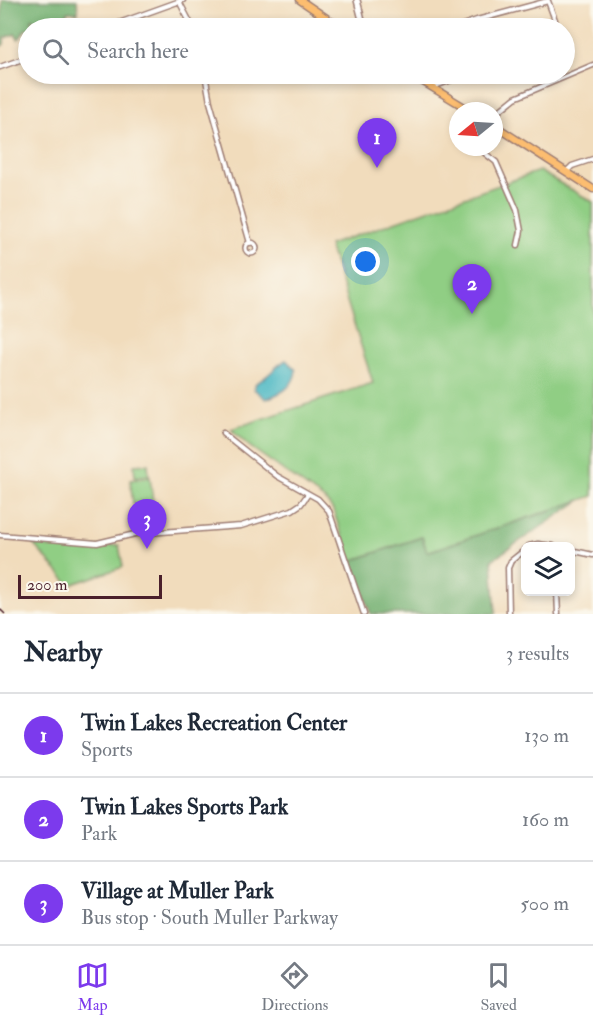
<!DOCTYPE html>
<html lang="en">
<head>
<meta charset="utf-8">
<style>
  :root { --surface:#fff; --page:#f6f6f7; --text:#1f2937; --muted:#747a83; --line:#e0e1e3; --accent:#7c3aed }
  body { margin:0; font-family:"IM FELL Double Pica",serif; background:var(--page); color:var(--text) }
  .controls { position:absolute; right:18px; bottom:18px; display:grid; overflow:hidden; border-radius:9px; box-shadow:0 3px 9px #0003 }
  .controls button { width:54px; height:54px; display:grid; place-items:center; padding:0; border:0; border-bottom:2px solid var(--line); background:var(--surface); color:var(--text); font:30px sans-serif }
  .compass { position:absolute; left:449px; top:102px; width:54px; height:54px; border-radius:50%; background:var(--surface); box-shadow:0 3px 9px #0003; rotate:252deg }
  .scale { position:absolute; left:18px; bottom:15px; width:144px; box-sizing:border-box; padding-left:6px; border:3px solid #4a1f2b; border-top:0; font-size:16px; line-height:21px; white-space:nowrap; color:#4a1f2b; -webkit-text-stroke:4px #fbf7ec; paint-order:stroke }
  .you { position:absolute; left:366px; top:262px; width:21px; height:21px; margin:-15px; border:4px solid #fff; border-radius:50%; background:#1a73e8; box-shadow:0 0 0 9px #1a73e833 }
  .badge { display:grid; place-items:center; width:39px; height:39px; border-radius:50%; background:var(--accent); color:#fff; font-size:20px; font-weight:700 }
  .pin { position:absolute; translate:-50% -50px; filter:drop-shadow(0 2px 3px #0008) }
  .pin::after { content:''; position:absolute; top:32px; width:21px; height:18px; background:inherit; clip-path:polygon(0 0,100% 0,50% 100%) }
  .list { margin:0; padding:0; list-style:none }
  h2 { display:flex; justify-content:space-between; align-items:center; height:78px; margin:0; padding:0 24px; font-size:26px }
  h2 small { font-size:20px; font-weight:400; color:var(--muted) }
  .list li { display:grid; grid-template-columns:39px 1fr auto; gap:18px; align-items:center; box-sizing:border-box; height:84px; padding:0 24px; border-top:2px solid var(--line) }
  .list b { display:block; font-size:22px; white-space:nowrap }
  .list p { margin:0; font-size:20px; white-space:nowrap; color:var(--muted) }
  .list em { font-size:20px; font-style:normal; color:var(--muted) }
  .icon { flex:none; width:33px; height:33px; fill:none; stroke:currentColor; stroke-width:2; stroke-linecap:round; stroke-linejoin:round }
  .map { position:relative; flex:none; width:593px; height:614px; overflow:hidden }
  .search { position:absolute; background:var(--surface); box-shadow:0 3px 9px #0003; left:18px; right:18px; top:18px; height:66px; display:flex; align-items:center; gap:15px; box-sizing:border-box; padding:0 21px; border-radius:33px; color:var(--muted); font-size:22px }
  .sheet { height:330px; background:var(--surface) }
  nav { display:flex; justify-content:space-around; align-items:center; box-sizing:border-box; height:84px; border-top:2px solid var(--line); background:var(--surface); font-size:16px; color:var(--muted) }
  nav a { display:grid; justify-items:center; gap:3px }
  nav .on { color:var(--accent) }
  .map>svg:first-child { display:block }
  .green { fill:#90ce84; stroke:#6d7658; stroke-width:1.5 }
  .forest { fill:#74b172; stroke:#5f684e; stroke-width:1.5 }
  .water { fill:#49b7c3; stroke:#4a6b77; stroke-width:1.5 }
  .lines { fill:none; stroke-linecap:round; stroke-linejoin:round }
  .minor-casing { stroke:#9e7e74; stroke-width:7 }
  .tertiary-casing { stroke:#9e7e74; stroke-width:8 }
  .primary-casing { stroke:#9e7e74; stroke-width:9 }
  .minor { stroke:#fff; stroke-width:4 }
  .tertiary { stroke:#fff; stroke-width:5 }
  .primary { stroke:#fcbd6f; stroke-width:6 }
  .rail { stroke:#4a1f2b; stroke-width:1.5; stroke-dasharray:9 4.5; stroke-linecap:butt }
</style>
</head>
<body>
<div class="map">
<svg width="593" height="614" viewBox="0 0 593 614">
  <rect width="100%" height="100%" fill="#fbf7ec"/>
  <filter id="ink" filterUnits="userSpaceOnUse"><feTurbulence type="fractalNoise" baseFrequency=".0167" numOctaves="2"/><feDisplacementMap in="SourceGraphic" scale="12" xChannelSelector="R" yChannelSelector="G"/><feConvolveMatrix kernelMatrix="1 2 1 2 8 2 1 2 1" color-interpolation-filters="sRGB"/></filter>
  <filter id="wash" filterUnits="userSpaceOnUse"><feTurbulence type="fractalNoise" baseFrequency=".008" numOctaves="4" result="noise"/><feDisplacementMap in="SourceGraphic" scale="24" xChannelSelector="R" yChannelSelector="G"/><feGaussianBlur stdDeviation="1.35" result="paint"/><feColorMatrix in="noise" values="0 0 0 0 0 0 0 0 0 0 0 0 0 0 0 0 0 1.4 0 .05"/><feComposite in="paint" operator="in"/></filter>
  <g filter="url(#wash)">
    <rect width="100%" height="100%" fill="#f1dcbc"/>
    <!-- green -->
    <path class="green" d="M 539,171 L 593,202 L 593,496 L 427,552 L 422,537 L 351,561 L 333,510 L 325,500 L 249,446 L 231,429 L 373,383 L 329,245 Z
      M 148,464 L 149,475 L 135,477 L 134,465 Z
      M 150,477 L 153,502 L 133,504 L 130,480 Z
      M 33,544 L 83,549 L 119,545 L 123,567 L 70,585 Z"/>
    <!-- forest -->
    <path class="forest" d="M 2,0 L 77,0 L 78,13 L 68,12 L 63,21 L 62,28 L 57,28 L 52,24 L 49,28 L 46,28 L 43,23 L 32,19 L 33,28 L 25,30 L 20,38 L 18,39 L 15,34 L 4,38 L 4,44 L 0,47 Z
      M 581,500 L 492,560 L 496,614 L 371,614 L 351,561 L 422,537 L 427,552 Z"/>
    <!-- water -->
    <path class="water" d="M 286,360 L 296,370 C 294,388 281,393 266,399 L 254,389 L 256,383 C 269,377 274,367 286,360 Z"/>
  </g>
  <g filter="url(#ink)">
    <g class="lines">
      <defs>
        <path id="minor" d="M 179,1 L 193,28
          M 548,1 L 555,20 L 555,28
          M 105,28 L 183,0
          M 454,28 L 477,20 L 548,1
          M 0,67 L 28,57
          M 205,74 L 210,102 L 250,243
          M 433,87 L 467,74
          M 494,115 L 515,98 L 593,65
          M 477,147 L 496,162 L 517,210 L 521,231 L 518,245
          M 567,171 L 572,166 L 593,159
          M245.5 248a5.5 5.5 0 1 1 11 0a5.5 5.5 0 1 1-11 0Z
          M 223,433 L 277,476 L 318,499 L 329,511 L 364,614
          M 0,535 L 97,543 L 135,534 L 241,526 L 292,510 L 301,504 L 308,494
          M 529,546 L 538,544 L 553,546
          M 570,550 L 593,555
          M 557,592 L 558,614
          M 509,614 L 508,568 L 511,561 L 526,549"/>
        <path id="tertiary" d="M 357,0 L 364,28"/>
        <path id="primary" d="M 300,0 L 341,28
          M 410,74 L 471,111
          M 494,125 L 593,189"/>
      </defs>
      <!-- minor casing -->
      <use href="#minor" class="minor-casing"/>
      <!-- tertiary casing -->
      <use href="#tertiary" class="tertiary-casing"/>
      <!-- primary casing -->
      <use href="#primary" class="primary-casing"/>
      <!-- minor -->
      <use href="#minor" class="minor"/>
      <!-- tertiary -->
      <use href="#tertiary" class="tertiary"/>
      <!-- primary -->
      <use href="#primary" class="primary"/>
      <!-- rail -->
      <path class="rail" d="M 0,609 L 5,614"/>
    </g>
  </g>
</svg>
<div class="controls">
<button><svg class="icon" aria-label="layers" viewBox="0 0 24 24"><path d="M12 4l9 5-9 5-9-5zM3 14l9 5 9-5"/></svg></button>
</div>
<svg class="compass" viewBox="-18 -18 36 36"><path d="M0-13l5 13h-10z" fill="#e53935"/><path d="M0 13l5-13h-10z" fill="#747a83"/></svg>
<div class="scale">200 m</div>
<div class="you"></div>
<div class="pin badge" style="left:377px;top:168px">1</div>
<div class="pin badge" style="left:472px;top:314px">2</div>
<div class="pin badge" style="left:147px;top:549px">3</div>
<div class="search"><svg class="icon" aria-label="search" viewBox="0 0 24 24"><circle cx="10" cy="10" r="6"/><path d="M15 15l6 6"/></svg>Search here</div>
</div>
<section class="sheet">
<h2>Nearby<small>3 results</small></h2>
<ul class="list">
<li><span class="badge">1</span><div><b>Twin Lakes Recreation Center</b><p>Sports</p></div><em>130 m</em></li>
<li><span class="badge">2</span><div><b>Twin Lakes Sports Park</b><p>Park</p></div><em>160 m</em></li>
<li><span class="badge">3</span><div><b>Village at Muller Park</b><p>Bus stop · South Muller Parkway</p></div><em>500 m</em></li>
</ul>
</section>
<nav>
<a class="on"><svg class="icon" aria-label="map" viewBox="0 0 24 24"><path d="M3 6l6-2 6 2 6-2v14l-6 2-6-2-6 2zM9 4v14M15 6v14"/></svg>Map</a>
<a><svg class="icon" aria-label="directions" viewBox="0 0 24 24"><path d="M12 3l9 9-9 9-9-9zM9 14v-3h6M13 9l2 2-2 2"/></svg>Directions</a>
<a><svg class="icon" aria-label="saved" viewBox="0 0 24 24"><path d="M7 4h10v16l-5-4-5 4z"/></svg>Saved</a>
</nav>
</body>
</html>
